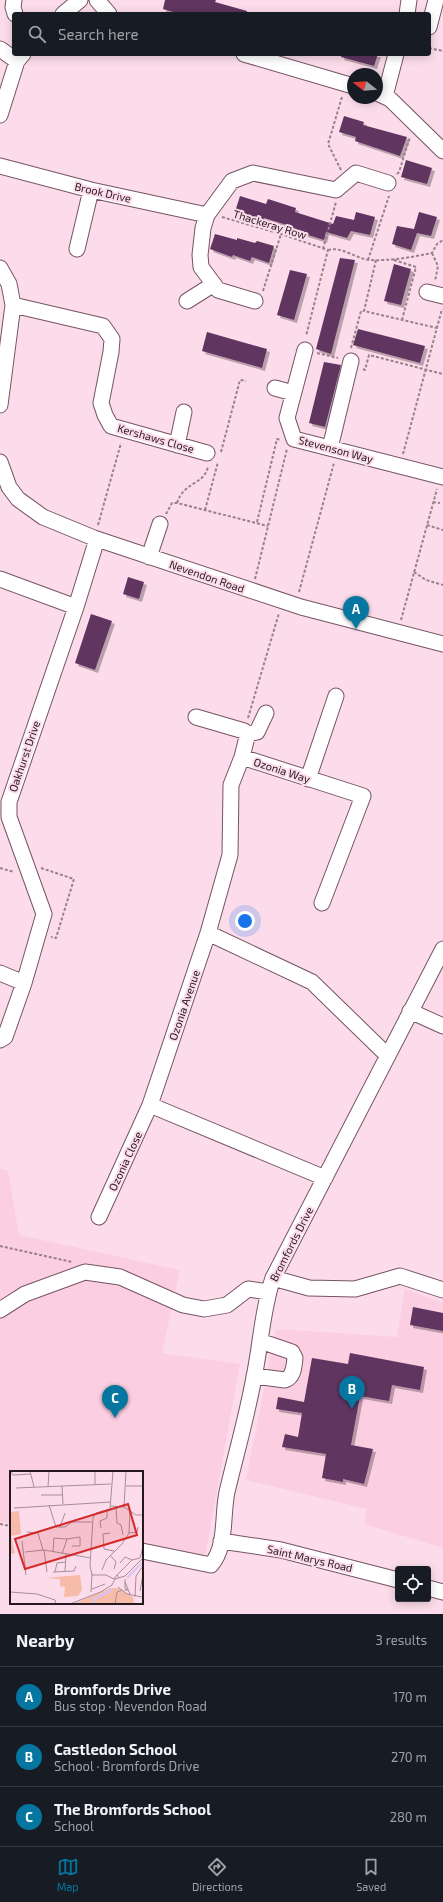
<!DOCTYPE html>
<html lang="en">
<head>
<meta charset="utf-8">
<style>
  :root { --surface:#171b24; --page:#20242c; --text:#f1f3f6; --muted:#9ea1a6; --line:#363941; --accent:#0476a0 }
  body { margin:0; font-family:"Exo 2",sans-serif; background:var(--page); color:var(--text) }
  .controls { position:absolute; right:12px; bottom:12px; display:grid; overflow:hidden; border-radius:4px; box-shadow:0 2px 10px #0003 }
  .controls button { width:36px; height:36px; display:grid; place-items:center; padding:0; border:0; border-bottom:1px solid var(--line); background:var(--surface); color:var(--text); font:20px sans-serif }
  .compass { position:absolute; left:347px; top:68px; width:36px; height:36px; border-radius:50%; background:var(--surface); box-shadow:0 2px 10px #0003; rotate:287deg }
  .you { position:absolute; left:245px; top:921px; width:14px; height:14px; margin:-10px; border:3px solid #fff; border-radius:50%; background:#1a73e8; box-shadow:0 0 0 6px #1a73e833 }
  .badge { display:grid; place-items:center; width:26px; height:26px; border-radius:50%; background:var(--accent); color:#fff; font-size:13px; font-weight:700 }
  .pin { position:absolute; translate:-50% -33px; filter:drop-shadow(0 1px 2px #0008) }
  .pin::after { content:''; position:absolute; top:21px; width:14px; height:12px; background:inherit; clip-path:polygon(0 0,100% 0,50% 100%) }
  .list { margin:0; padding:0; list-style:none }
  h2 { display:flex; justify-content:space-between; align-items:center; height:52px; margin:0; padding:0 16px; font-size:17px }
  h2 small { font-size:13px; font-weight:400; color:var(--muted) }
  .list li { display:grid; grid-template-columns:26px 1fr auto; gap:12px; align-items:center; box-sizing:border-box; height:60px; padding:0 16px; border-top:1px solid var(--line) }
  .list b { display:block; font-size:15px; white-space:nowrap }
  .list p { margin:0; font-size:13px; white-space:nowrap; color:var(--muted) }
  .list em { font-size:13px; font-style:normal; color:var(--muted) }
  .icon { flex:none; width:22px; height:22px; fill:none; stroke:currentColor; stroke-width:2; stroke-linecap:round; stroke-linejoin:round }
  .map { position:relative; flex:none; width:443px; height:1614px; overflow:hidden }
  .search { position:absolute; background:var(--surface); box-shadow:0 2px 10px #0003; left:12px; right:12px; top:12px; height:44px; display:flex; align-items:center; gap:10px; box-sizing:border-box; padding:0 14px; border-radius:4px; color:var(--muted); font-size:15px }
  .sheet { height:232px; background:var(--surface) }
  nav { display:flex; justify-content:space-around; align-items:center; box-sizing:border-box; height:56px; border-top:1px solid var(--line); background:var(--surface); font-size:11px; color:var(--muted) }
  nav a { display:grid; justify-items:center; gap:2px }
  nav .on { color:var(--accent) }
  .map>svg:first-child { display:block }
  .built { fill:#fccee2 }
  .building { fill:#603461; filter:url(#shadow) }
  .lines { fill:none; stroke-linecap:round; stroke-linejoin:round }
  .minor-casing { stroke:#755463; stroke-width:17 }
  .path { stroke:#99818c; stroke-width:2; stroke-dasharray:3 2; stroke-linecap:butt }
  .minor { stroke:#fff; stroke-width:15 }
  .labels { text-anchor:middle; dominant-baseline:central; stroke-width:4; stroke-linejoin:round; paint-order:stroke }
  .street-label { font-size:11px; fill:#26181f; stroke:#fcdcea }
  .inset-river { fill:none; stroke:#d8c4f7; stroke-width:2 }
  .inset-road { fill:none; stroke:#a68e99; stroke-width:1 }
  .view { fill:#d62828; fill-opacity:0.15; stroke:#d62828; stroke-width:2 }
  .inset-edge { fill:none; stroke:#26181f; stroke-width:2 }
</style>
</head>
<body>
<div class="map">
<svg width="443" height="1614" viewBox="0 0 443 1614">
  <defs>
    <filter id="shadow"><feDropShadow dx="3" dy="3" stdDeviation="0" flood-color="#0004"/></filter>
  </defs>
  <rect width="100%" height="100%" fill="#fcdcea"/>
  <!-- built -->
  <path class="built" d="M 0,1169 L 8,1171 L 19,1235 L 180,1270 L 162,1353 L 240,1364 L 204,1562 L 142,1550 L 142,1472 L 11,1472 L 11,1524 L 0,1521 Z
    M 405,1289 L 443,1303 L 443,1548 L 364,1524 L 367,1509 L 246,1480 L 276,1329 L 397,1337 Z"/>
  <!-- building -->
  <path class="building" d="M 165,0 L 216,0 L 215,2 L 247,11 L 247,14 L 180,14 L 163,9 Z
    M 342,54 L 378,54 L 374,66 L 341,57 Z
    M 344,116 L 364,122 L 363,125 L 407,137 L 400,156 L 355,141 L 356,137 L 339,132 Z
    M 406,160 L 432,168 L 427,184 L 401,177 Z
    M 240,196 L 266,204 L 268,199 L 296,208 L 295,212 L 333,224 L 336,216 L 354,220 L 356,212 L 375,217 L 370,235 L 351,231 L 347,238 L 326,232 L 324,240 L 289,229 L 290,226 L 264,218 L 264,221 L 234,215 Z
    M 419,212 L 437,217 L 431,236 L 417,233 L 411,250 L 392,244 L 397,226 L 414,229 Z
    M 215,234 L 237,240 L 237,238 L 255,243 L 257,241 L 274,246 L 269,263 L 252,257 L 250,261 L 233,255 L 232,257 L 210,249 Z
    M 340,258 L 355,260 L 331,354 L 316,349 Z
    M 394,264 L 411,269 L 401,305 L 384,301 Z
    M 290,270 L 307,274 L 294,320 L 277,315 Z
    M 358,329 L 425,346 L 420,363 L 353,345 Z
    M 207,332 L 267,349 L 262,368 L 202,351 Z
    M 324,362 L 341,365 L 325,427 L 309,423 Z
    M 128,577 L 144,582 L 139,599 L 123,594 Z
    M 91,614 L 112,621 L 95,670 L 75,663 Z
    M 413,1307 L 443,1313 L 443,1331 L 410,1325 Z
    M 350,1353 L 424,1367 L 420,1390 L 392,1385 L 389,1401 L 360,1396 L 351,1445 L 373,1449 L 364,1484 L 343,1479 L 343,1482 L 322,1478 L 326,1454 L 282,1447 L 285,1434 L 298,1437 L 302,1413 L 276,1409 L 278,1397 L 304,1402 L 312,1358 L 348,1364 Z"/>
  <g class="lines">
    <defs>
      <path id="minor" d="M 14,0 L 13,7 L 15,14
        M 97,0 L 109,14
        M 63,14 L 80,0
        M 407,14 L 409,0
        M 429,27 L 436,0
        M 0,49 L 17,61
        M 244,54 L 353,86
        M 377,93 L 390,99 L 443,151
        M 385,96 L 396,54
        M 0,115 L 17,61 L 23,54
        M 0,166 L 91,190 L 207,215 L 232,181 L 253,173 L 336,190 L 356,173 L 388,183
        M 207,215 L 203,228 L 200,255 L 201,267 L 218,290 L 255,301
        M 77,249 L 91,190
        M 0,268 L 9,284 L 13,305 L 0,405
        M 427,292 L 443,296
        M 187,301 L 214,284
        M 13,305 L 103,326 L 112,339 L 111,352 L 101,403 L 105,415 L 111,426 L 207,453
        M 305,350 L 287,418 L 294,439 L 443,477
        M 275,388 L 293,393
        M 177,445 L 184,412
        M 330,448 L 351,361
        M 0,462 L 9,487 L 18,499 L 43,517 L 94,538 L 301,607 L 443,644
        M 149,557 L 160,524
        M 0,579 L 76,607
        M 196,717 L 244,731 L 247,734 L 247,737 L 242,757
        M 247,734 L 257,732 L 266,713
        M 308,779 L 336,696
        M 208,933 L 230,855 L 231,785 L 242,757 L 363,796 L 322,903
        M 0,973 L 24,983
        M 410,1011 L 443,1026
        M 0,1040 L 5,1037 L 24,983 L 44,914 L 9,817 L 9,802 L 76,607 L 97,539
        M 325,1178 L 150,1105 L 208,933 L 312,982 L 388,1056
        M 99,1217 L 150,1105
        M 273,1278 L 309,1288 L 355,1289 L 400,1276 L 443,1290
        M 0,1310 L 25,1294 L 85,1272 L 120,1277 L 183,1305 L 204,1309 L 227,1305 L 248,1289 L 268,1292
        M 254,1376 L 285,1380 C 294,1377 294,1366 295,1358 L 292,1352 L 260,1341
        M 221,1541 L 281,1550 L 398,1580
        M 142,1551 L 211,1565 C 227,1547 222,1515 227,1492 C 236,1454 247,1416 254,1377 C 261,1344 262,1310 273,1278 L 443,949
        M 428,1588 L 443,1592"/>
    </defs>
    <!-- minor casing -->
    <use href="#minor" class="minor-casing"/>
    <!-- path -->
    <path class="path" d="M 429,48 L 443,51
      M 341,170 L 328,144 L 342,97
      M 397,174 L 399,172 L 410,137
      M 222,217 L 281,234 L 328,250 L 306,336
      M 323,249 L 336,202
      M 328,250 C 342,246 356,259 370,260 C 391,261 412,257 432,253 L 437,244 L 443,240
      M 432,253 L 438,266 L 435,281
      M 368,260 L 389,196
      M 376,260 L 364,311 L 437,328
      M 394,260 L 416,267 L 402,320
      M 263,291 L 281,234
      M 351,348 L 361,311 L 364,311
      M 317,353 L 338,358
      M 363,369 L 365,370 L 369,355 L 443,374
      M 221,452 L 240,380 L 246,381
      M 403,454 L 442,309
      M 433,502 L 440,503
      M 177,503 C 184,481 205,485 208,466
      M 205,510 L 218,462
      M 166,514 L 172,503 L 177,503 L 268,526
      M 257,522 L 277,439 L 281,440
      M 98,525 L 121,443
      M 427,525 L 443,530
      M 414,572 L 426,580 L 443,585
      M 255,579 L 287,449
      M 299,592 L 334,463
      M 401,620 L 437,489
      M 248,718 L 279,613
      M 0,868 L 14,872
      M 41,868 L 74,879 L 56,938 L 51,937
      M 0,1246 L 72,1262
      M 0,1524 L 11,1526"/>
    <!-- minor -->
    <use href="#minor" class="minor"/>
  </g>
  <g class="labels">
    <!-- street labels -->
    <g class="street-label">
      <text transform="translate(103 192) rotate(13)">Brook Drive</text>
      <text transform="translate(270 224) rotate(17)">Thackeray Row</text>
      <text transform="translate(156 438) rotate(16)">Kershaws Close</text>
      <text transform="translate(336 449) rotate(15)">Stevenson Way</text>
      <text transform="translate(207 576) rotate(19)">Nevendon Road</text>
      <text transform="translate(24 756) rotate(-71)">Oakhurst Drive</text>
      <text transform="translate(282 770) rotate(18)">Ozonia Way</text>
      <text transform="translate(184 1005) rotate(-71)">Ozonia Avenue</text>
      <text transform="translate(125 1161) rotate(-65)">Ozonia Close</text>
      <text transform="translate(291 1244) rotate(-63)">Bromfords Drive</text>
      <text transform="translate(310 1558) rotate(13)">Saint Marys Road</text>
    </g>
  </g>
  <!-- overview -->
  <g transform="translate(10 1471)">
    <rect width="133" height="133" fill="#fcdcea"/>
    <path d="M 0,38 L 0,41 L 9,40 L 11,63 L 1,65 L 5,82 L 0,83 ZM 70,104 L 72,119 L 68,125 L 54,126 L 55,116 L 50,115 L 50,108 L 35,107 ZM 101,117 L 108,117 L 123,126 L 124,133 L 63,133 Z" fill="#f7bba9"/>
    <path class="inset-river" d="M 117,107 L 133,91M 84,133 L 84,128 L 102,119"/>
    <path class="inset-road" d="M 0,0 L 3,4 L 21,3M 20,0 L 24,16M 85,0 L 85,13M 103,0 L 100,38 L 86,42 L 83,47 L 80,95 L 82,104 L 96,104 L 104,108 L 107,104 L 109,107M 52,15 L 53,33M 116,15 L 133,15M 38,16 L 39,0M 6,17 L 101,13M 31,24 L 52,24M 39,34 L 46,56 L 55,56 L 62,51 L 82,51M 101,35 L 114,36 L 126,44 L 133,44M 106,35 L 107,52 L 111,54 L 113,64M 114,36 L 116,0M 4,37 L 101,31M 50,56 L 55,42M 91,57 L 90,50 L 97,47 L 97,40M 17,61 L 28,62 L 33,79M 100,62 L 93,63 L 94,78 L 104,80M 119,62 L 127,61 L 128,56M 57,68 L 70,66 L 70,75 L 62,75M 12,70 L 16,104M 34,79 L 37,101M 15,81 L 34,79 L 81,87M 43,81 L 44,67 L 57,68 L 52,83M 100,84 L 106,91 L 104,98M 110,92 L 115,86 L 122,89M 92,99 L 96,89 L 112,73 L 119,62 L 120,39M 43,101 L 64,100 L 66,95M 45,101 L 47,92 L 55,91M 55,101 L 56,83M 107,104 L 122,89 L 130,87 L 133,76M 115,111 L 120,123M 108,116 L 117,123 L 132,126M 82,118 L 95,113M 114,119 L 118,119 L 115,117 L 115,108M 92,120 L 102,114 L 105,108 L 115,105 L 133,87M 130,120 L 133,103M 0,121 L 27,123 L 45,129 L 46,133M 81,121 L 82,103M 125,126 L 126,105 L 133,95M 60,133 L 93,120M 105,133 L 107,121 L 112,119"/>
    <path class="view" d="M 118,33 L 127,64 L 15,98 L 5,68 Z"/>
    <rect width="133" height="133" class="inset-edge"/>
  </g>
</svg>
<div class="controls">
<button><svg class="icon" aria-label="locate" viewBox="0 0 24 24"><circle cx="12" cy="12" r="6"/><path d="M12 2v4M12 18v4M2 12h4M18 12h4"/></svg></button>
</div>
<svg class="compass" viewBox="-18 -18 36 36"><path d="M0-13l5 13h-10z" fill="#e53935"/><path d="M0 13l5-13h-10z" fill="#9ea1a6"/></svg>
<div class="you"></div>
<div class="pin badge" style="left:356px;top:629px">A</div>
<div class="pin badge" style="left:352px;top:1409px">B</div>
<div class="pin badge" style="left:115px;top:1418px">C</div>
<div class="search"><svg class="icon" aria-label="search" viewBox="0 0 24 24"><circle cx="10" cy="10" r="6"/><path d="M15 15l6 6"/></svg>Search here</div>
</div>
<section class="sheet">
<h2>Nearby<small>3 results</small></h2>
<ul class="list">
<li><span class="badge">A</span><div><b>Bromfords Drive</b><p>Bus stop · Nevendon Road</p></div><em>170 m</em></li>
<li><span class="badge">B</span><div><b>Castledon School</b><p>School · Bromfords Drive</p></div><em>270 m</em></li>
<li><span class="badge">C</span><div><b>The Bromfords School</b><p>School</p></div><em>280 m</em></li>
</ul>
</section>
<nav>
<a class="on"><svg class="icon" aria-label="map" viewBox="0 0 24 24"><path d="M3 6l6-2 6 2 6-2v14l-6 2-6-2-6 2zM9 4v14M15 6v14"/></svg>Map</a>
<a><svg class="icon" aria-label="directions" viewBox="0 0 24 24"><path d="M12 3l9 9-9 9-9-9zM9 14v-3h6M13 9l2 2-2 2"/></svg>Directions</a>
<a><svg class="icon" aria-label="saved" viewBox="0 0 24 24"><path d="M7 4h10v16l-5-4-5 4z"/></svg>Saved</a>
</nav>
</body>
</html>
